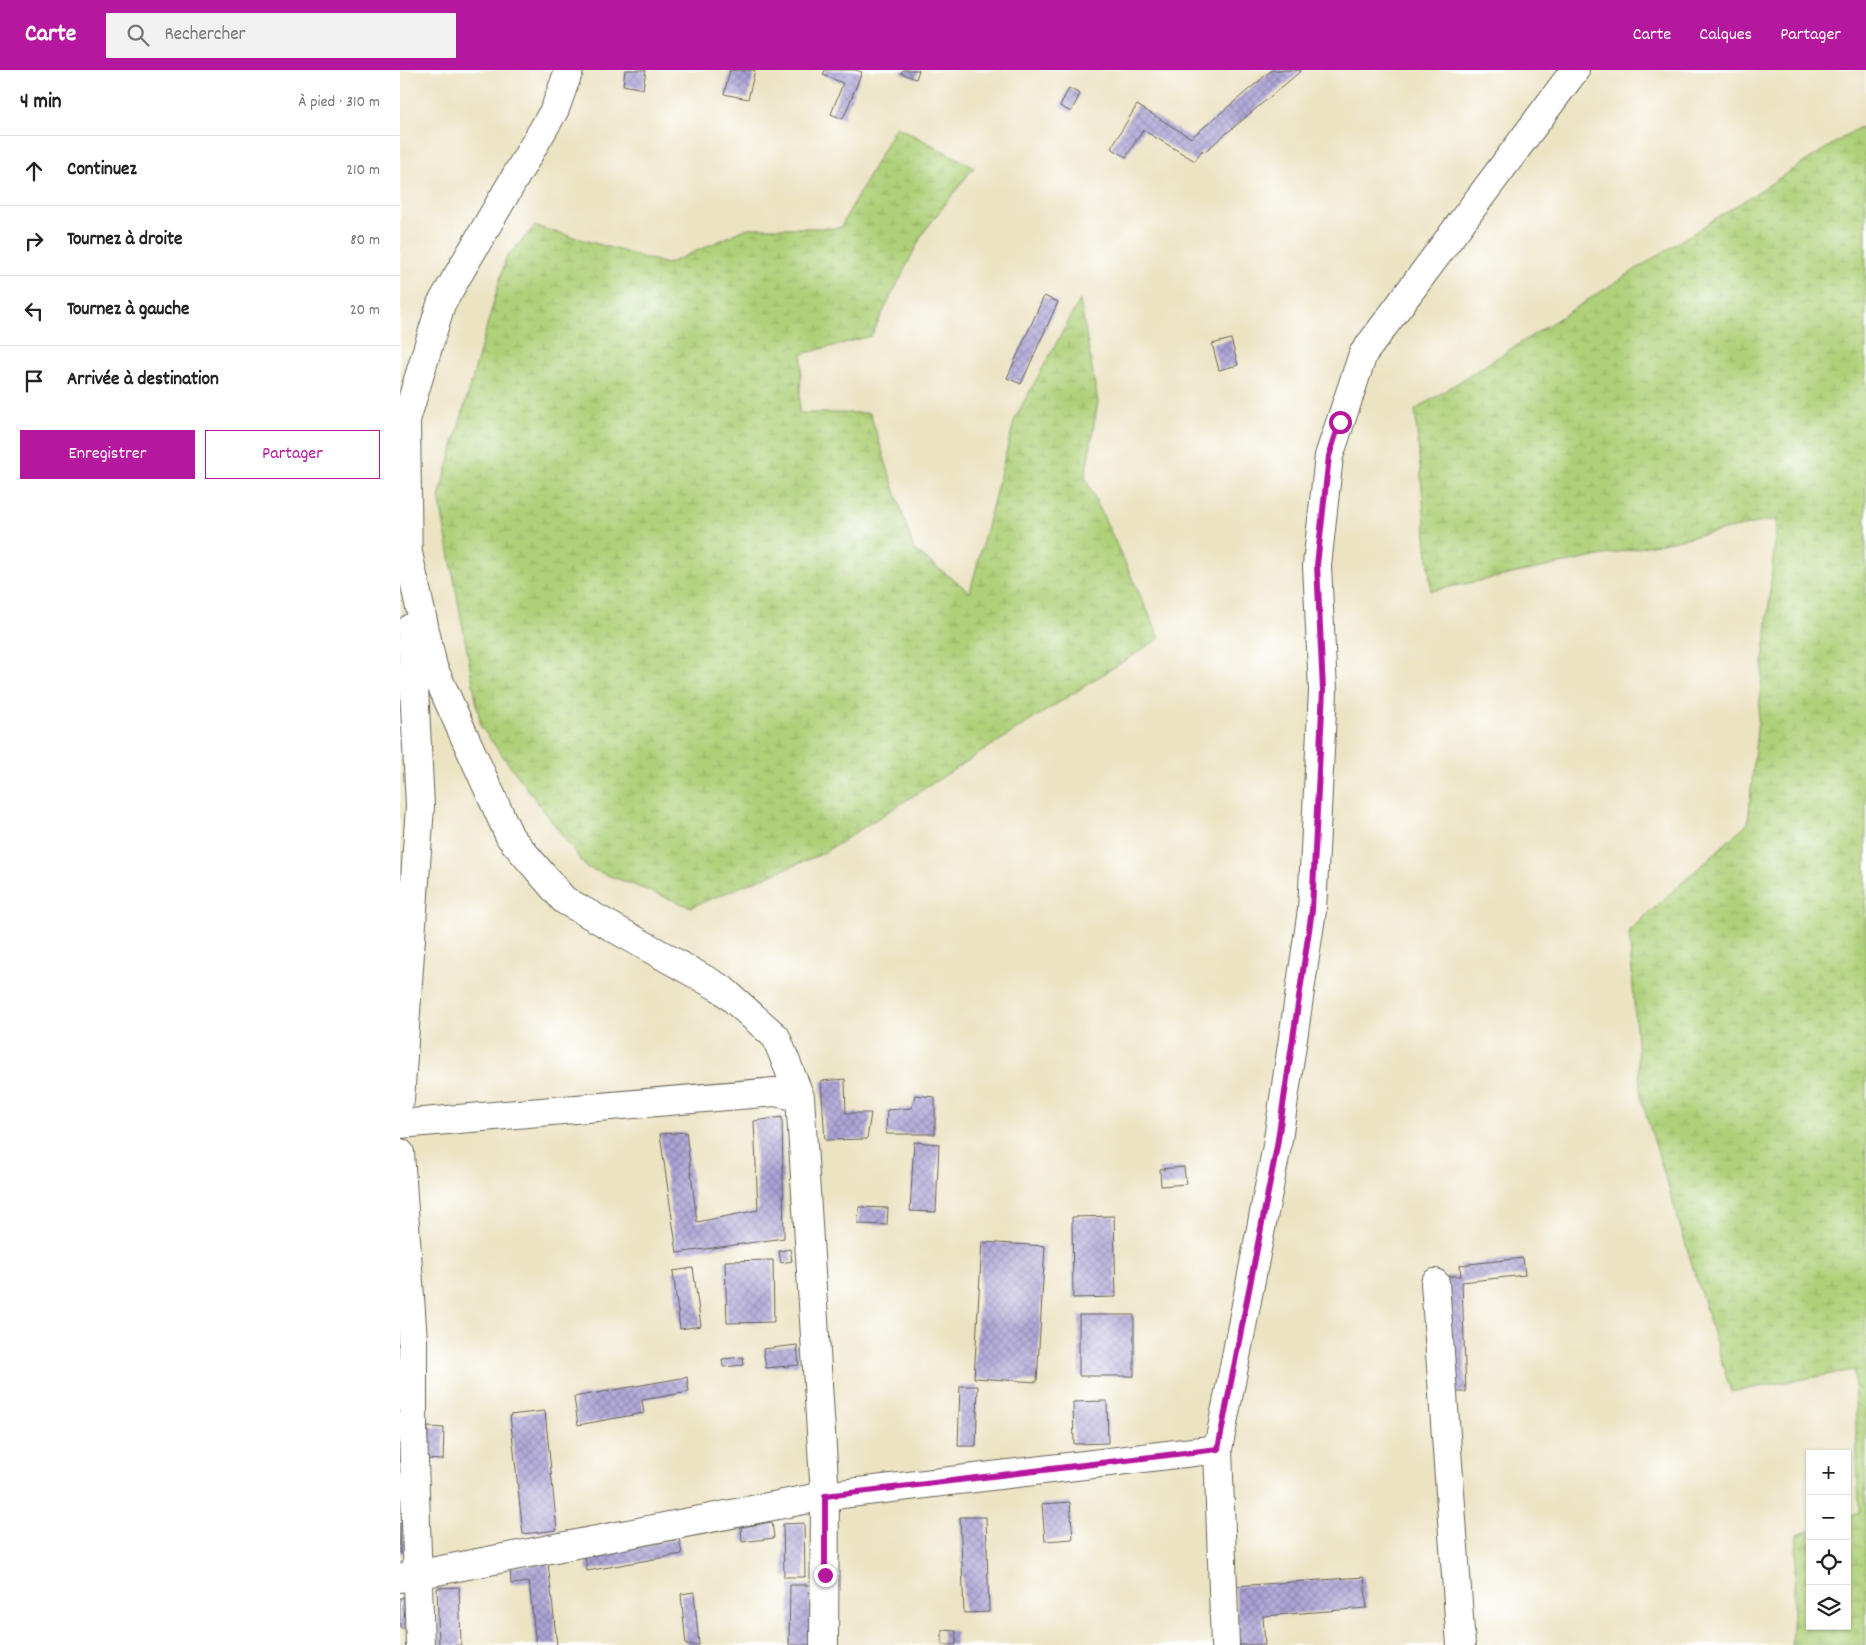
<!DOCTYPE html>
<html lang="fr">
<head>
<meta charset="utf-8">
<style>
  :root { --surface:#fff; --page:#f2f2f2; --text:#222; --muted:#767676; --line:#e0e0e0; --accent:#b5179e }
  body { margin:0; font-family:Dekko,sans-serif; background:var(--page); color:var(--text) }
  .controls { position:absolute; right:15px; bottom:15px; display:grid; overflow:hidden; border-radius:0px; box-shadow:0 1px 4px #0004 }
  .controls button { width:45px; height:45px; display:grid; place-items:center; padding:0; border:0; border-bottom:1px solid var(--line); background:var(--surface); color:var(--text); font:25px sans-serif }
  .stop { position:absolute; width:15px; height:15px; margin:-11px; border:4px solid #b5179e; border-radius:50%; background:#fff }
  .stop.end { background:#b5179e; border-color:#fff; box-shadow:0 1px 5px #0008 }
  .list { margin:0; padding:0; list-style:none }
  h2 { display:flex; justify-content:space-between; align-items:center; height:65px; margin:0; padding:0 20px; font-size:21px }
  h2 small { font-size:16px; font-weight:400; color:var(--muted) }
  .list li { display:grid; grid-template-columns:32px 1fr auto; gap:15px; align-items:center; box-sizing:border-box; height:70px; padding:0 20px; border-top:1px solid var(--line) }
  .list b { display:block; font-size:19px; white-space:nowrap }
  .list em { font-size:16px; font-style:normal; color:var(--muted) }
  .actions { display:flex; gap:10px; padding:15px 20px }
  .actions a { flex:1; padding:11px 0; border:1px solid var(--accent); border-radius:0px; text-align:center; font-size:18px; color:var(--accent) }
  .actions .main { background:var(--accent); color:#fff }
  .icon { flex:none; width:28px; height:28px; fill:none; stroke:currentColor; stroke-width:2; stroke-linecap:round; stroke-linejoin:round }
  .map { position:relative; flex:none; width:1466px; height:1575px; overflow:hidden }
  header { display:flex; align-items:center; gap:30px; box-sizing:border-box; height:70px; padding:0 25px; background:var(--accent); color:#fff }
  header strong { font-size:24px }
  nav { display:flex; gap:28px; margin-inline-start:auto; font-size:18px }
  .search { width:350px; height:45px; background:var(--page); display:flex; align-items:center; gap:12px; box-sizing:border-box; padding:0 18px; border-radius:0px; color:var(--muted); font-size:19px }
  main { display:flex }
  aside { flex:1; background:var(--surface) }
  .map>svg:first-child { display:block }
  .wetland { fill:url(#wetland-marsh); stroke:#65764a }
  .building { fill:url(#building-cross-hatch) }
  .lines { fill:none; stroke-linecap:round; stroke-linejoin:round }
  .street-casing { stroke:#656256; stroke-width:30 }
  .street { stroke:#fff; stroke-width:28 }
  .route { stroke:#b5179e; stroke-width:6 }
</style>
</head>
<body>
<header>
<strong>Carte</strong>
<div class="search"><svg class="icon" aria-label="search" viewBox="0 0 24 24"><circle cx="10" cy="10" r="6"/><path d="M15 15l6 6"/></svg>Rechercher</div>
<nav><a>Carte</a><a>Calques</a><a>Partager</a></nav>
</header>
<main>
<aside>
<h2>4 min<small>À pied · 310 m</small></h2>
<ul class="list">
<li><svg class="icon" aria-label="ahead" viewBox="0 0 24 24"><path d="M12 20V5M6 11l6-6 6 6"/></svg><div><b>Continuez</b></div><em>210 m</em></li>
<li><svg class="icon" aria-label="right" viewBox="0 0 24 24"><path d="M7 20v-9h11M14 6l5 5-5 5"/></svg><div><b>Tournez à droite</b></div><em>80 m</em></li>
<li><svg class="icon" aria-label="left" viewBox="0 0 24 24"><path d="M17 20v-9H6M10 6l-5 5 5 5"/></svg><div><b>Tournez à gauche</b></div><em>20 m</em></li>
<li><svg class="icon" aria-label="arrive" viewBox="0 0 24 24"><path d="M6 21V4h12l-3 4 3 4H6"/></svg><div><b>Arrivée à destination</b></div></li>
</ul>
<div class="actions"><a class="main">Enregistrer</a><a>Partager</a></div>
</aside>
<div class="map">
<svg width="1466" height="1575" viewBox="0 0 1466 1575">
  <defs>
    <pattern id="wetland-marsh" width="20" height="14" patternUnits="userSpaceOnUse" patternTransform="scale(1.25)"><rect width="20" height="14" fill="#aed078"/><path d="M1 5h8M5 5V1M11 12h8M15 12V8" fill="none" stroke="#95b267"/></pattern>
    <pattern id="building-cross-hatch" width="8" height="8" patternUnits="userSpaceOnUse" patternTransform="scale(1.25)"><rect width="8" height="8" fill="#aca3d6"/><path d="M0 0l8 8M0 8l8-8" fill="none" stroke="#8b84ad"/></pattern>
  </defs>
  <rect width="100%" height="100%" fill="#fff"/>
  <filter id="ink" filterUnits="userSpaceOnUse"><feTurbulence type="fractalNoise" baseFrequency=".02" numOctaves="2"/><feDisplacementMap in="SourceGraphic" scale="10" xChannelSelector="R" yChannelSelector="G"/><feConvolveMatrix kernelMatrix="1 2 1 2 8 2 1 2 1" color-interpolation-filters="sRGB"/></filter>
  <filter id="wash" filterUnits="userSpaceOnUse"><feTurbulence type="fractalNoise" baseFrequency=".0096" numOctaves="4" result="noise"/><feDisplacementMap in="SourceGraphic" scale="20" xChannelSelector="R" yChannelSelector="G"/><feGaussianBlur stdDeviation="1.12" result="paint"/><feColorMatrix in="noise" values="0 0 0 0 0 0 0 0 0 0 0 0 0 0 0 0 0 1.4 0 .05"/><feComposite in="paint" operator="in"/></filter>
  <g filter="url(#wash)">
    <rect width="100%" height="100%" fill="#ece3c3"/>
    <!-- wetland -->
    <path class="wetland" d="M 496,56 L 574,97 L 523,163 L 471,266 L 402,284 L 399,343 L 470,343 L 514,480 L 570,522 L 615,348 L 680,230 L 698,332 L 685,407 L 760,568 L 422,784 L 291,837 L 186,797 L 81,657 L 39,427 L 106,188 L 135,156 L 267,194 L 348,158 L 440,158 Z
      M 1466,57 L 1466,1575 L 1391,1575 L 1397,1465 L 1410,1460 L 1410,1556 L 1447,1556 L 1447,1446 L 1459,1442 L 1454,1300 L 1331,1322 L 1241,1028 L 1229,861 L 1348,753 L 1377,449 L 1031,521 L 1015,340 L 1458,58 Z"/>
    <g id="blocks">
      <!-- building -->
      <path class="building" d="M 225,0 L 246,0 L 243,19 L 223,15 Z
        M 330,0 L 355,0 L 348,29 L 324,24 Z
        M 425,0 L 455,0 L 462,2 L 443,49 L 431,44 L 443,13 L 423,5 Z
        M 503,0 L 519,0 L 516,9 L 501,3 Z
        M 872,0 L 902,0 L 803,83 L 802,80 L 795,91 L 743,60 L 726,87 L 711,78 L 737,35 L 791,68 Z
        M 669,18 L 680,24 L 671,42 L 660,36 Z
        M 644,226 L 658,232 L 621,314 L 607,308 Z
        M 831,269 L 838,295 L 819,300 L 812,274 Z
        M 445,1009 L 446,1043 L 471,1043 L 467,1069 L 425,1070 L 421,1011 Z
        M 515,1025 L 535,1027 L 535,1064 L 486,1064 L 487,1040 L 512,1038 Z
        M 382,1047 L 384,1168 L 277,1183 L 260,1064 L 286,1062 L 297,1152 L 358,1140 L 354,1051 Z
        M 514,1072 L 539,1074 L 536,1142 L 510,1141 Z
        M 784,1097 L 786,1114 L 761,1116 L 760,1099 Z
        M 459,1137 L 488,1138 L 487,1155 L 458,1154 Z
        M 714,1146 L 716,1227 L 673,1228 L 672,1147 Z
        M 582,1172 L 645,1176 L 637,1312 L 574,1308 Z
        M 390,1179 L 392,1191 L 381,1193 L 379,1181 Z
        M 1123,1188 L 1125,1205 L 1062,1212 L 1066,1322 L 1051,1322 L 1047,1206 L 1061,1206 L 1060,1195 Z
        M 373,1190 L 374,1252 L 327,1253 L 325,1191 Z
        M 293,1198 L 301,1256 L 280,1259 L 273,1201 Z
        M 679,1245 L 734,1245 L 734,1306 L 679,1306 Z
        M 397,1275 L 399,1295 L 366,1298 L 363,1279 Z
        M 343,1287 L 344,1295 L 323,1297 L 322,1289 Z
        M 287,1307 L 289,1322 L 242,1330 L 244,1343 L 178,1355 L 174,1327 Z
        M 560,1316 L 578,1316 L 576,1376 L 558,1376 Z
        M 707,1331 L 708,1373 L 674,1374 L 673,1332 Z
        M 145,1341 L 157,1460 L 123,1464 L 110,1345 Z
        M 28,1357 L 44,1358 L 43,1390 L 27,1389 Z
        M 670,1432 L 673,1469 L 645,1471 L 642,1434 Z
        M 560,1447 L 586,1447 L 589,1542 L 564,1543 Z
        M 372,1452 L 374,1468 L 342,1472 L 341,1457 Z
        M 0,1453 L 5,1453 L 4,1483 L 0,1483 Z
        M 404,1453 L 405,1507 L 384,1507 L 383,1454 Z
        M 279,1469 L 282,1484 L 187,1501 L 185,1486 Z
        M 148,1493 L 157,1575 L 136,1575 L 129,1512 L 111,1514 L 110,1497 Z
        M 964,1507 L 967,1538 L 863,1546 L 865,1575 L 839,1575 L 835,1516 Z
        M 390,1515 L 410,1515 L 410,1575 L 389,1575 Z
        M 59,1517 L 61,1575 L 39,1575 L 37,1518 Z
        M 294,1522 L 299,1575 L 286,1575 L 281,1524 Z
        M 6,1527 L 7,1558 L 0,1558 L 0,1528 Z
        M 542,1560 L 556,1561 L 556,1575 L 542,1575 Z"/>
    </g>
  </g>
  <g filter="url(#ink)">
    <use href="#blocks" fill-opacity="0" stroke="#656256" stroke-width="1"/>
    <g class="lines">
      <defs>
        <path id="street" d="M 8,483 L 33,597 L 110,767 L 164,830 L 322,919 L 376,967 L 400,1027 L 425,1426 L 424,1575
          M 8,502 L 6,350 L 41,234 L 155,39 L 169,0
          M 0,1030 L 20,736 L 11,558
          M 0,1054 L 375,1022 L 400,1027
          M 0,1083 L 13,1271 L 13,1360 L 20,1575
          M 1035,1213 L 1061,1575
          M 0,1508 L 425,1426 L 818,1379
          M 825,1575 L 818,1379 L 877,1076 L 912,840 L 923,621 L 917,495 L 929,386 L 963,284 L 1175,0"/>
      </defs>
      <!-- street casing -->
      <use href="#street" class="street-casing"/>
      <!-- street -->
      <use href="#street" class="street"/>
    </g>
  </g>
  <g class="lines" filter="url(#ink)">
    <!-- route -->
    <path class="route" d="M 425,1505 L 425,1426 L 818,1379 L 877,1076 L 912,840 L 923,620 L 917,495 L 929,386 L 940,352"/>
  </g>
</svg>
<div class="controls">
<button>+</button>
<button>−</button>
<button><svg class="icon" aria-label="locate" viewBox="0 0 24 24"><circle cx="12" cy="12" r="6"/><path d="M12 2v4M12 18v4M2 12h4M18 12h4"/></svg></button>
<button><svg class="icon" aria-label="layers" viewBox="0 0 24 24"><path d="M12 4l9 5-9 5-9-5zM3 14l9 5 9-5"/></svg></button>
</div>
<div class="stop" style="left:940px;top:352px"></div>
<div class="stop end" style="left:425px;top:1505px"></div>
</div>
</main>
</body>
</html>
